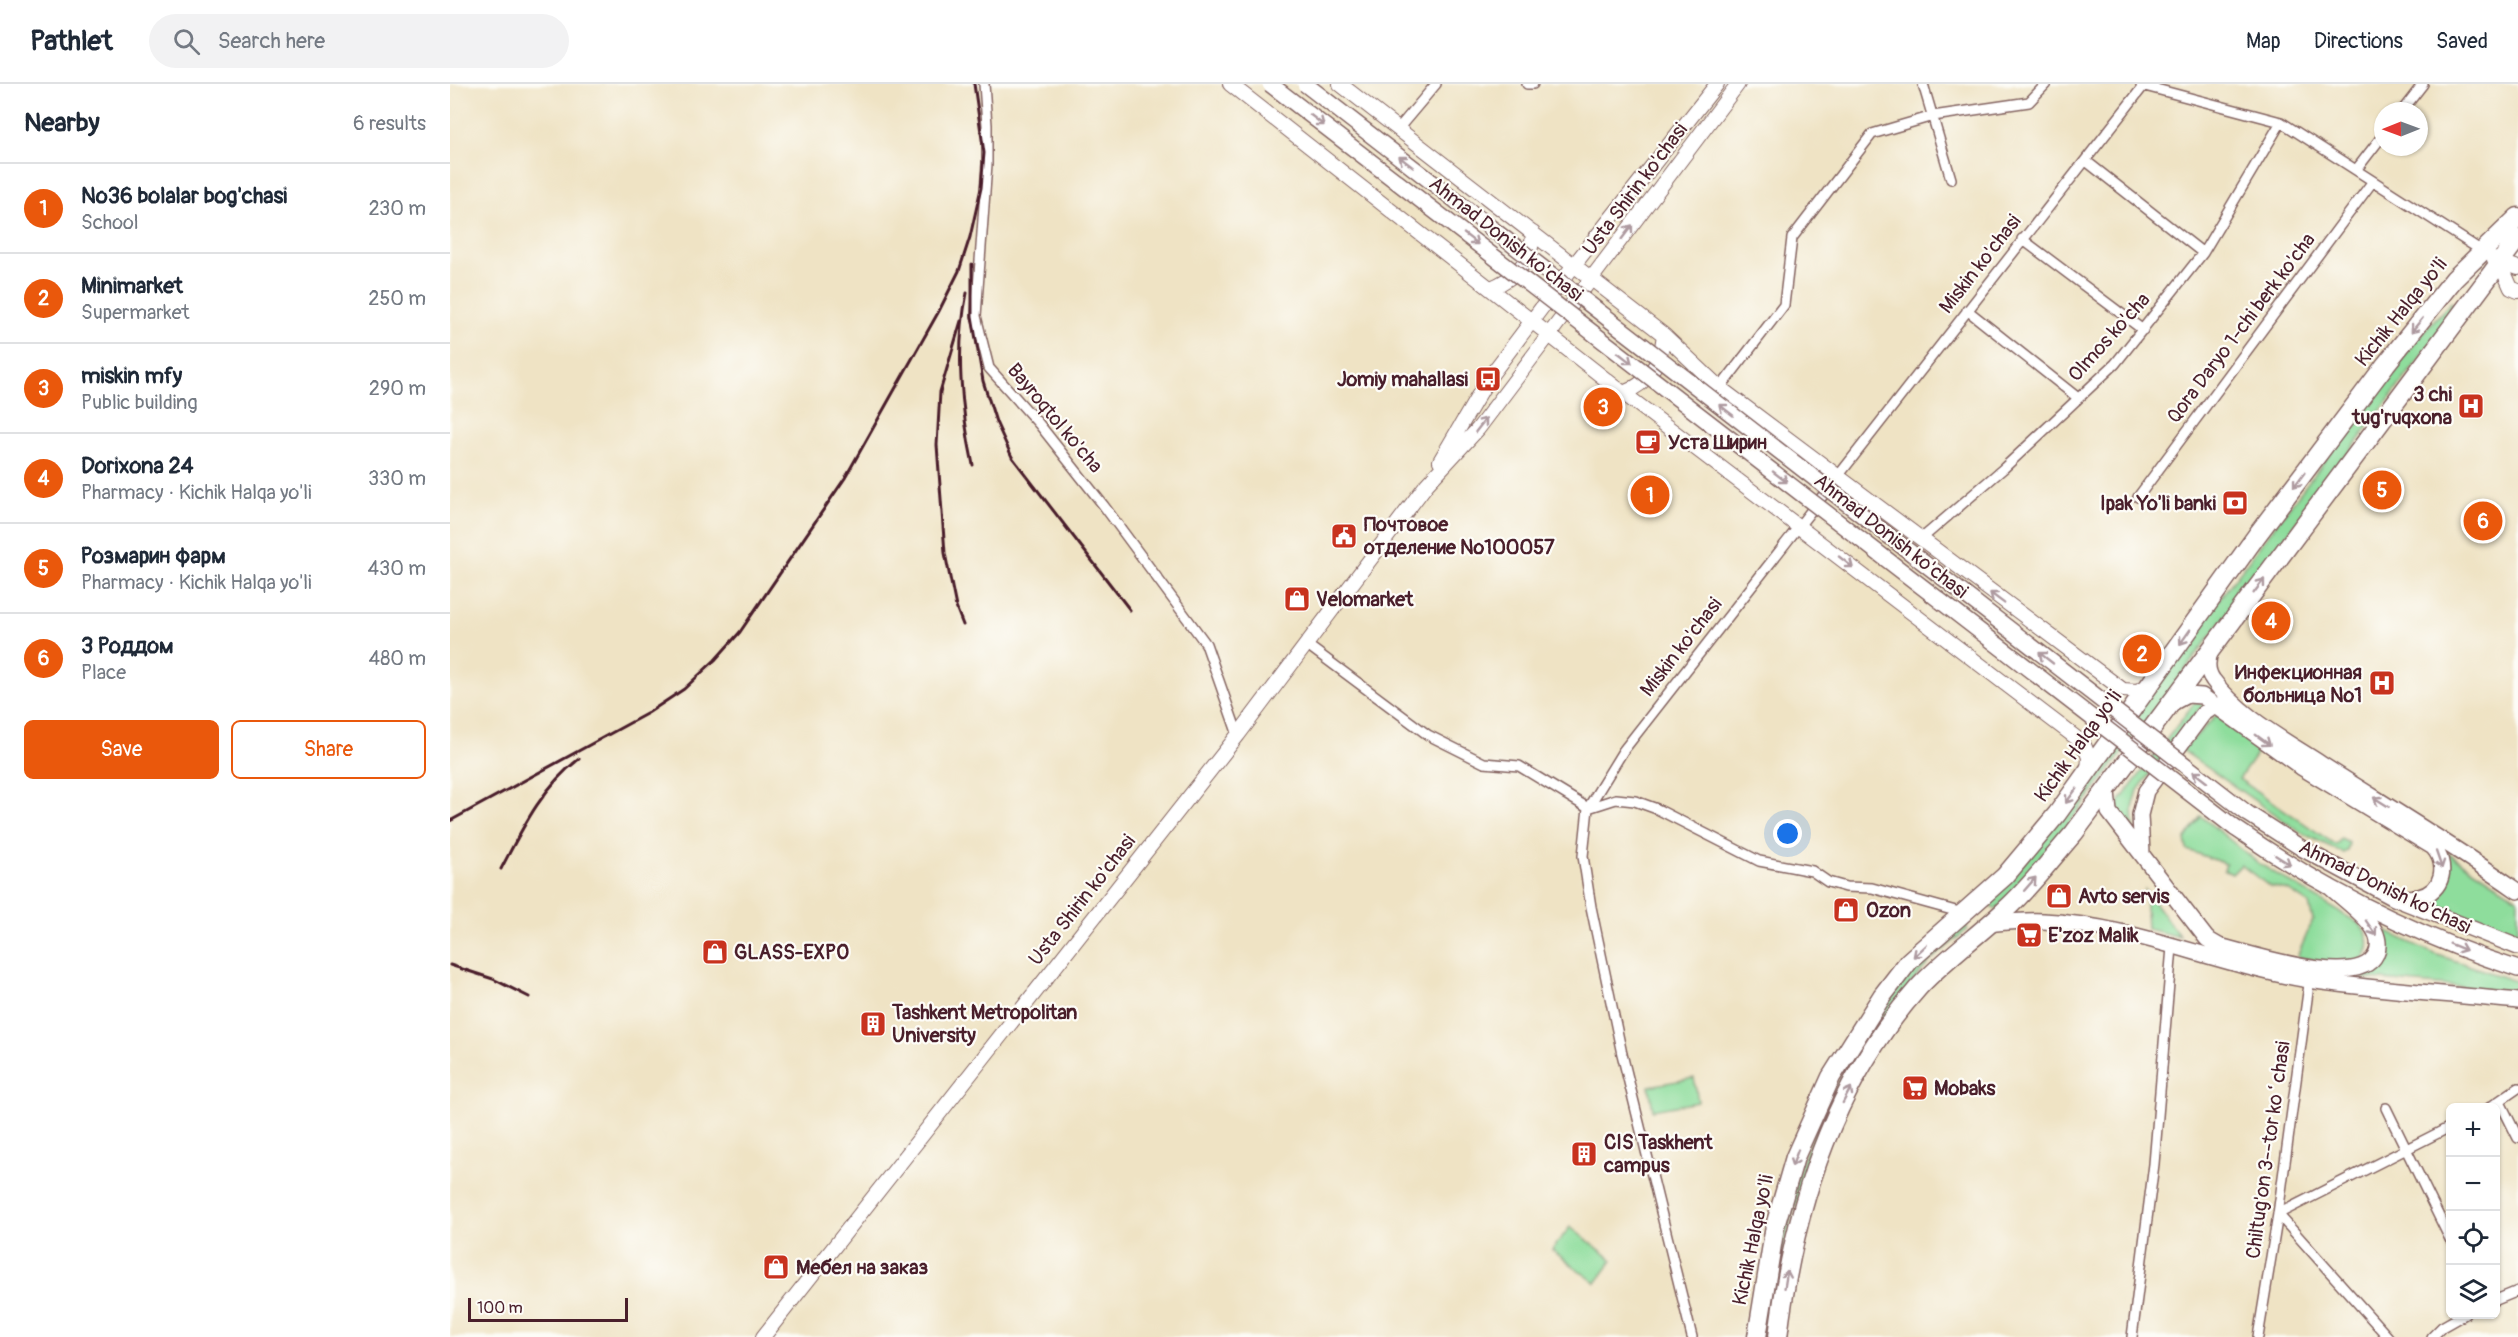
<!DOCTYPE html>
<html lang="en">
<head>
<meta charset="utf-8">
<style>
  :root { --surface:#fff; --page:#f2f2f3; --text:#1f2937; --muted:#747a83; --line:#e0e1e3; --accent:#ea580c }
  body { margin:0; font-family:Pangolin,sans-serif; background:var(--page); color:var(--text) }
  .controls { position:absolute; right:18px; bottom:18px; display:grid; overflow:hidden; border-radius:9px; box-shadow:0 2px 4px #0004 }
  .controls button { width:54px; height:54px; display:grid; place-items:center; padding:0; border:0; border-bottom:2px solid var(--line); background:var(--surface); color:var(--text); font:30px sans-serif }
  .compass { position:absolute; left:1924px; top:18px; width:54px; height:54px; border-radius:50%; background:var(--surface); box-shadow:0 2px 4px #0004; rotate:269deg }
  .scale { position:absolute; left:18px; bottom:15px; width:160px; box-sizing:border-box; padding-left:6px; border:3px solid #4a1f2b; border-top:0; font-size:16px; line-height:21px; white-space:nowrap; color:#4a1f2b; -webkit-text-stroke:4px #fdfcf7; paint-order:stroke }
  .you { position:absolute; left:1338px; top:750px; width:21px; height:21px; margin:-15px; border:4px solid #fff; border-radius:50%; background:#1a73e8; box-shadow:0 0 0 9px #1a73e833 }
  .badge { display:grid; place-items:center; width:39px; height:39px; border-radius:50%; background:var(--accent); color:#fff; font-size:20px; font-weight:700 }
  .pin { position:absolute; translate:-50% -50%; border:3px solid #fff; box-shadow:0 2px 6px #0006 }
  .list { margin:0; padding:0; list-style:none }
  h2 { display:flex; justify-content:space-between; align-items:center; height:78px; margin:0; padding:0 24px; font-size:26px }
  h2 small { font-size:20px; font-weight:400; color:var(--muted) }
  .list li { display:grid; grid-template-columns:39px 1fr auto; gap:18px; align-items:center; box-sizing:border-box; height:90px; padding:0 24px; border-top:2px solid var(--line) }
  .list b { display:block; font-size:22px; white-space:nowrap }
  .list p { margin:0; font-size:20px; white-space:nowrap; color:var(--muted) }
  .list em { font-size:20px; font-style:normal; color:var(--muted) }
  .actions { display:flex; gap:12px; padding:18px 24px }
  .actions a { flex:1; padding:14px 0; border:2px solid var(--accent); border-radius:9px; text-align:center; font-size:21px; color:var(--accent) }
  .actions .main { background:var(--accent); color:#fff }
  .icon { flex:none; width:33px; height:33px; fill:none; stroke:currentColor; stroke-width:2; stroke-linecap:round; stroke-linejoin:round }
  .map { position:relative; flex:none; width:2068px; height:1253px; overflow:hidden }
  header { display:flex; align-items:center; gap:36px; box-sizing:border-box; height:84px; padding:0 30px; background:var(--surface); border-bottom:2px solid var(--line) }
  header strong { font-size:28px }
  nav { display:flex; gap:33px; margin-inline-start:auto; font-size:21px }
  .search { width:420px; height:54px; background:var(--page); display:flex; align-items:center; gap:15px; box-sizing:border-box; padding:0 21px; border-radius:33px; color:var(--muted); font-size:22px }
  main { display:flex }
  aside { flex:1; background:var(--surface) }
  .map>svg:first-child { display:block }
  .green { fill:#8edd9c; stroke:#6c7e64; stroke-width:1.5 }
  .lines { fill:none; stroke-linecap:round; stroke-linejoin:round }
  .street-casing { stroke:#846461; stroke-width:12 }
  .secondary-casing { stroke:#846461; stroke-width:16 }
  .primary-casing { stroke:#846461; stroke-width:18 }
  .highway-casing { stroke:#846461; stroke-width:21 }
  .street { stroke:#fff; stroke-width:9 }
  .secondary { stroke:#fff; stroke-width:14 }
  .primary { stroke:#fff; stroke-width:15 }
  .highway { stroke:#fff; stroke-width:18 }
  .rail { stroke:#4a1f2b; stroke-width:3 }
  .primary-bridge-casing { stroke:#846461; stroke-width:18; stroke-linecap:butt }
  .primary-bridge { stroke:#fff; stroke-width:15 }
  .oneway { stroke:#ae9aa0 }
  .labels { text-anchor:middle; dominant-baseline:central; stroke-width:4.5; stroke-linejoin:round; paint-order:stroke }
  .street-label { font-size:20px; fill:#4a1f2b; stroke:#fdfcf7 }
  .poi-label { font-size:20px; font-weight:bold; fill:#4a1f2b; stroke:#fdfcf7; text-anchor:start }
</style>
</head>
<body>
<header>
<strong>Pathlet</strong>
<div class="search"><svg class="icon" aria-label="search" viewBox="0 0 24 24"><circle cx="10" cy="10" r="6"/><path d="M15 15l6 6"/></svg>Search here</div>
<nav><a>Map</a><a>Directions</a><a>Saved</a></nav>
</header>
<main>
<aside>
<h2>Nearby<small>6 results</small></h2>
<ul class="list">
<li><span class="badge">1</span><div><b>№36 bolalar bog'chasi</b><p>School</p></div><em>230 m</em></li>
<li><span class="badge">2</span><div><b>Minimarket</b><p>Supermarket</p></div><em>250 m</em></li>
<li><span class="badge">3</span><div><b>miskin mfy</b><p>Public building</p></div><em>290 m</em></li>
<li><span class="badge">4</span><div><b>Dorixona 24</b><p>Pharmacy · Kichik Halqa yo'li</p></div><em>330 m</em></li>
<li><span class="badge">5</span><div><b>Розмарин фарм</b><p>Pharmacy · Kichik Halqa yo'li</p></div><em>430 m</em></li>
<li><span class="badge">6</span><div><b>3 Роддом</b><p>Place</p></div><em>480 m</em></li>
</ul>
<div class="actions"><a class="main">Save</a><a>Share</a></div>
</aside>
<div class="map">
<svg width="2068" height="1253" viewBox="0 0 2068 1253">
  <rect width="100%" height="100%" fill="#fdfcf7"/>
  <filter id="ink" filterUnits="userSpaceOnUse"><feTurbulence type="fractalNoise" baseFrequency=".0167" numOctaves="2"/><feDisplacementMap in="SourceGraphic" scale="12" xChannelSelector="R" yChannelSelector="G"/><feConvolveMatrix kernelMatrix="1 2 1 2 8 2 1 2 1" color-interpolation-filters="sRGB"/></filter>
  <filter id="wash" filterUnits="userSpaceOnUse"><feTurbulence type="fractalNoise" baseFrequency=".008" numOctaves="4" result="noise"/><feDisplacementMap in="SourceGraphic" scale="24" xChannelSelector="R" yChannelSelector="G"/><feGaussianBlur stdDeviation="1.35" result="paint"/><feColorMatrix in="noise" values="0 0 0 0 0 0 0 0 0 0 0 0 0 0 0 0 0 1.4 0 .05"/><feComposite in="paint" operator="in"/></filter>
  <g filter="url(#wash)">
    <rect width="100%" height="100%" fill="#efe3c4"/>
    <!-- green -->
    <path class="green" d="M 2001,218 L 2008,224 L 1578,794 L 1546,825 L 1541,823 L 1541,815 L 1971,250 Z
      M 1745,618 L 1757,622 L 1748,626 L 1688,706 L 1683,724 L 1684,748 L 1667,730 L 1669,718 Z
      M 1769,629 L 1812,662 L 1789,695 L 1886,761 L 1891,755 L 1899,759 L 1897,767 L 1893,769 L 1850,748 L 1732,666 Z
      M 1751,732 L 1808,779 L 1910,840 C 1919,851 1922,863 1913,874 L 1897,881 L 1847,873 L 1863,836 L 1859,820 L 1838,806 L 1819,802 L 1791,781 L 1782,790 L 1774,786 L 1776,780 L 1737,766 L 1735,755 Z
      M 1997,768 L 2068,814 L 2068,852 L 1978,818 C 1982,813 1985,813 1990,809 C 2005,798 2001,783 1997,768 Z
      M 1695,806 L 1730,853 L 1697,845 Z
      M 1511,840 L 1517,843 L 1517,846 L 1481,876 L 1443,921 L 1343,1128 L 1335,1160 L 1321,1253 L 1314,1253 C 1319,1222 1322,1190 1329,1159 C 1351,1057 1398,963 1465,884 C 1478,868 1496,855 1511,840 Z
      M 1933,846 L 1985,870 L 2068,898 L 2068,908 L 1909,894 C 1932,887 1943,868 1933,846 Z
      M 1244,994 L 1248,1018 L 1203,1026 L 1199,1002 Z
      M 1120,1143 L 1163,1176 L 1146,1199 L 1102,1166 Z"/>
  </g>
  <g filter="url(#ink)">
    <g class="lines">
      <defs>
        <path id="street" d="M 534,0 L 537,41 L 537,80 L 526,232 L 539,284 L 589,340 L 654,422 L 756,560 L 788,651
          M 1077,0 L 1083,0
          M 1473,0 L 1501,95
          M 1691,1 L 1831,38 L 2032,167
          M 1952,27 L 1973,0
          M 948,45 L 986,0
          M 1636,77 L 1753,169
          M 1906,86 L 1933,51
          M 1572,155 L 1693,246
          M 1517,226 L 1628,314
          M 1270,304 L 1334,221 L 1342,154 L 1422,50 L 1483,32 L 1579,18 L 1596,0
          M 1688,413 L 1923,97
          M 1470,456 L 1554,384 L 1665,280 L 1753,169 L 1831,38
          M 856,560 L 978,651 L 1034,679 L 1069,682 L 1138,724 L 1166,715 L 1185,717 L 1207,725 L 1309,777 L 1362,787 L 1378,798 L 1396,803 L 1422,804 L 1513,829
          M 2050,1018 L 2068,1054
          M 1936,1024 L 2000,1155
          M 2039,1024 L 2068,1004
          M 2046,1216 L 2068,1207
          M 1242,1253 L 1172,970 L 1141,823 L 1133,772 L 1138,724 L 1173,667 L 1695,0
          M 1682,1253 L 1704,1080 L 1722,863
          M 1808,1253 L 1828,1130 L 1860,893
          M 1938,1253 L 1828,1130 L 2000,1043
          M 1982,1253 L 1992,1243 L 2015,1230"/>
        <path id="secondary" d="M 780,0 L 1173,309 L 1633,659 L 1639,673 L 1638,687
          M 890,0 L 1214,251 L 1270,304 L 1673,606 L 1687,607 L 1700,601
          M 2044,175 L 2068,184
          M 2050,179 L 2061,204 L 2068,207
          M 1041,204 C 1066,194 1082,176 1083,149
          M 1173,309 C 1199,300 1211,277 1214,251
          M 990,377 L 1038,295 L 1124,181 L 1267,0
          M 313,1253 L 788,651 L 977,400 L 1028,345 L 1288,0"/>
        <path id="primary" d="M 1761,566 C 1757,576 1756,587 1763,596 C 1789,632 1834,656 1871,680 C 1937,722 2004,762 2068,807
          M 1722,619 L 1737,611 L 1752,612 L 1851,683 L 1983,763 C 1998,780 1994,807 1969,813 C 1961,814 1952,814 1944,814
          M 1657,707 L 1659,728 L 1750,846 L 1757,855 L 1769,862 C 1799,869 1909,907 1926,870 C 1930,862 1928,852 1923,844 C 1913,829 1894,816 1880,803
          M 1797,729 L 1853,765 L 1944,814 L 2068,863
          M 1785,744 C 1871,804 1967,852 2068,885
          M 1692,770 L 1690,731 L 1696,707 L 1753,630 L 1766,621 L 1774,622
          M 1538,840 C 1557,838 1574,836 1593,837 C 1684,841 1770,882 1859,896 C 1928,906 1999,910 2068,917"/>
        <path id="highway" d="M 1307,1253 L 1325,1142 L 1345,1073 L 1381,993 L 1432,912 L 1459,877 L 1555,792 L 1607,730 L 1807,451 L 1936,280 L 2004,195 L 2068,133
          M 1328,1253 C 1343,1127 1382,1000 1469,903 C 1495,875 1526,853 1554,827 C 1580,804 1601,775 1624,749 L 2068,154"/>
      </defs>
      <!-- street casing -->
      <use href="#street" class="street-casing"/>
      <!-- secondary casing -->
      <use href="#secondary" class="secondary-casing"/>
      <!-- primary casing -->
      <use href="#primary" class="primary-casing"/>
      <!-- highway casing -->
      <use href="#highway" class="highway-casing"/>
      <!-- street -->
      <use href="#street" class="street"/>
      <!-- secondary -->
      <use href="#secondary" class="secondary"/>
      <!-- primary -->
      <use href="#primary" class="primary"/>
      <!-- highway -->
      <use href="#highway" class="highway"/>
      <!-- rail -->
      <path class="rail" d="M 522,180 L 522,232 L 533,297 L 546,338 L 562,373 L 680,526
        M 517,209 C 505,266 511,324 523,381
        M 511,237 L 490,308 L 487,361 L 495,469 L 506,523 L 513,541
        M 0,737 L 198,629 L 234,605 L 265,576 L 290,548 L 395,394 L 489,227 L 509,187 L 520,153 L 531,104 L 534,69 L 524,0
        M 51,785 C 72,745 92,703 129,675
        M 0,881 L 43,895 L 79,913"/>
      <defs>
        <path id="primary-bridge" d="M 820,0 L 1785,744
          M 855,0 L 1797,729"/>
      </defs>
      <!-- primary-bridge casing -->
      <use href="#primary-bridge" class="primary-bridge-casing"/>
      <!-- primary-bridge -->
      <use href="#primary-bridge" class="primary-bridge"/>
    </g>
    <!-- one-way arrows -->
    <defs><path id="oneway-shaft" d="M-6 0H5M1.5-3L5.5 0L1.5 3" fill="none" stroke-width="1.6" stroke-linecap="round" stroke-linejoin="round" transform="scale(1.5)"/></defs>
    <g class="oneway">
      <use href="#oneway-shaft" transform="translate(867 36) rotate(38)"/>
      <use href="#oneway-shaft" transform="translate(956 78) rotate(-142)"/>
      <use href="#oneway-shaft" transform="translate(1177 148) rotate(-53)"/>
      <use href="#oneway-shaft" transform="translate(1021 155) rotate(38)"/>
      <use href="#oneway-shaft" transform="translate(1967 241) rotate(129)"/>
      <use href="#oneway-shaft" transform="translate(1175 274) rotate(38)"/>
      <use href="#oneway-shaft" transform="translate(1276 326) rotate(-142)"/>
      <use href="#oneway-shaft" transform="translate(1031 341) rotate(-52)"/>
      <use href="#oneway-shaft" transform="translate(1330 393) rotate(38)"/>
      <use href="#oneway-shaft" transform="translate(1849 396) rotate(127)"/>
      <use href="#oneway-shaft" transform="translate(1396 478) rotate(38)"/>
      <use href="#oneway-shaft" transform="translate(1809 502) rotate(-53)"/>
      <use href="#oneway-shaft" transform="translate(1547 514) rotate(-143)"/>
      <use href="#oneway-shaft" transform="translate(1735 553) rotate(125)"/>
      <use href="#oneway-shaft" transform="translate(1596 574) rotate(-142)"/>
      <use href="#oneway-shaft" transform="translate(1813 656) rotate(36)"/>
      <use href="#oneway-shaft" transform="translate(1750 693) rotate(-142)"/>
      <use href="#oneway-shaft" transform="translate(1621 712) rotate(126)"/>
      <use href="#oneway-shaft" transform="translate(1931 718) rotate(-148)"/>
      <use href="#oneway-shaft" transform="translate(1833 776) rotate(32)"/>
      <use href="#oneway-shaft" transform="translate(1989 776) rotate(71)"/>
      <use href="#oneway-shaft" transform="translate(1580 800) rotate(-49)"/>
      <use href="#oneway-shaft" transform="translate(1921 844) rotate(55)"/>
      <use href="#oneway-shaft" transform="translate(2008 863) rotate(22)"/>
      <use href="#oneway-shaft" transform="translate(1470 867) rotate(138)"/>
      <use href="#oneway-shaft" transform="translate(1397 1011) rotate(-62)"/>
      <use href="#oneway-shaft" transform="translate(1345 1074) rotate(110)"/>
      <use href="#oneway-shaft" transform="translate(1336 1195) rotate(-81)"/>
    </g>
  </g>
  <!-- icons -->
  <defs>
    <symbol id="bus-square" viewBox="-11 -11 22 22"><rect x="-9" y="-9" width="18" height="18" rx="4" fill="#c8321e" stroke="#fdfcf7"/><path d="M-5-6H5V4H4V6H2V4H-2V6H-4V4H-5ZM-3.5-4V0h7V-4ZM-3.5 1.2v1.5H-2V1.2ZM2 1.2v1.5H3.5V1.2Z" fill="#fff"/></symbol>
    <symbol id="hospital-square" viewBox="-11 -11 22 22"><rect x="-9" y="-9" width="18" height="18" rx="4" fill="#c8321e" stroke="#fdfcf7"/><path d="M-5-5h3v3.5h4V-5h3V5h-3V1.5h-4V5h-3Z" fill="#fff"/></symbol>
    <symbol id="cafe-square" viewBox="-11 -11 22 22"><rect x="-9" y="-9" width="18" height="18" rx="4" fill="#c8321e" stroke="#fdfcf7"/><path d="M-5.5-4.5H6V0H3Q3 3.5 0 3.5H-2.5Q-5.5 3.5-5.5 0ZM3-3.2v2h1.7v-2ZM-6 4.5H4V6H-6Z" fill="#fff"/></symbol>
    <symbol id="bank-square" viewBox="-11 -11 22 22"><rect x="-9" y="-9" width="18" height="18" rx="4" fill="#c8321e" stroke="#fdfcf7"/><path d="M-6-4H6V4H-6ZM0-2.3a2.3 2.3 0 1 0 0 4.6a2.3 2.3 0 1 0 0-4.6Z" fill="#fff"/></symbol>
    <symbol id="civic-square" viewBox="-11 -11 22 22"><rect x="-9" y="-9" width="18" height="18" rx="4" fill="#c8321e" stroke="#fdfcf7"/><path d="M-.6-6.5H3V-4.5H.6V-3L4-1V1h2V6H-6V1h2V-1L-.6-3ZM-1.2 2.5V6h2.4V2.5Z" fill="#fff"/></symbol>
    <symbol id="shop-square" viewBox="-11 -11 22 22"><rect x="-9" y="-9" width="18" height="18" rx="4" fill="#c8321e" stroke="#fdfcf7"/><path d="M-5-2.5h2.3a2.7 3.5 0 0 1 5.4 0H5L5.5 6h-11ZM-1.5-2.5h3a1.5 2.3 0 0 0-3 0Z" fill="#fff"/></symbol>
    <symbol id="supermarket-square" viewBox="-11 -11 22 22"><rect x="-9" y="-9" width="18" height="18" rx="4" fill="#c8321e" stroke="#fdfcf7"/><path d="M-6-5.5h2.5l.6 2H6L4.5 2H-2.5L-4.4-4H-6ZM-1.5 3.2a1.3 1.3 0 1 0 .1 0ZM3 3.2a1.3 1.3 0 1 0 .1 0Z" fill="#fff"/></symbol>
    <symbol id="building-square" viewBox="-11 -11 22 22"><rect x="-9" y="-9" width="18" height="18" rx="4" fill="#c8321e" stroke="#fdfcf7"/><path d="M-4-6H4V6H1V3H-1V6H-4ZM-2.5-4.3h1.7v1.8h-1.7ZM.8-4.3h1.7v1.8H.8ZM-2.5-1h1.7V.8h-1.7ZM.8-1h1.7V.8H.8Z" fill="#fff"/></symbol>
  </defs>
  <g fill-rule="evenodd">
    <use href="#bus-square" x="1023" y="280" width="30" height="30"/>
    <use href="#hospital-square" x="2006" y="307" width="30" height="30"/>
    <use href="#cafe-square" x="1183" y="343" width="30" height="30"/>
    <use href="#bank-square" x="1770" y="404" width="30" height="30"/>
    <use href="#civic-square" x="879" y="437" width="30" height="30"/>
    <use href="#shop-square" x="832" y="500" width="30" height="30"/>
    <use href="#hospital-square" x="1917" y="584" width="30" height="30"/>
    <use href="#shop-square" x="1594" y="797" width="30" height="30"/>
    <use href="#shop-square" x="1381" y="811" width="30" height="30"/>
    <use href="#supermarket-square" x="1564" y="836" width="30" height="30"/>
    <use href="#shop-square" x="250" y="853" width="30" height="30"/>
    <use href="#building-square" x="408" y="925" width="30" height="30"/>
    <use href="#supermarket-square" x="1450" y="989" width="30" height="30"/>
    <use href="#building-square" x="1119" y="1055" width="30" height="30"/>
    <use href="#shop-square" x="311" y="1168" width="30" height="30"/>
  </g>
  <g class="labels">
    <!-- street labels -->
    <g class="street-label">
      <text transform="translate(1185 105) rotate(-53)">Usta Shirin ko'chasi</text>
      <text transform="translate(1056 155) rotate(38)">Ahmad Donish ko'chasi</text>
      <text transform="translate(1530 180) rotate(-52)">Miskin ko'chasi</text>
      <text transform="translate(1951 228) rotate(-51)">Kichik Halqa yo'li</text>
      <text transform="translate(1791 244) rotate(-53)">Qora Daryo 1-chi berk ko'cha</text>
      <text transform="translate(1659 253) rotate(-48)">Olmos ko'cha</text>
      <text transform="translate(605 334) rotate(50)">Bayroqtol ko'cha</text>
      <text transform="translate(1441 452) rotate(38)">Ahmad Donish ko'chasi</text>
      <text transform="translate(1231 563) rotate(-52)">Miskin ko'chasi</text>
      <text transform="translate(1628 662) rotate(-54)">Kichik Halqa yo'li</text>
      <text transform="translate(1935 803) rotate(26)">Ahmad Donish ko'chasi</text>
      <text transform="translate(632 816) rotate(-52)">Usta Shirin ko'chasi</text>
      <text transform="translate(1818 1066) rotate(-82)">Chiltug'on 3--tor koʻchasi</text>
      <text transform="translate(1303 1156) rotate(-78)">Kichik Halqa yo'li</text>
    </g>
    <!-- poi labels -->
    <g class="poi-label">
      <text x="1018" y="295" text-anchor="end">Jomiy mahallasi</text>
      <text x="2002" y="310" text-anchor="end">3 chi<tspan x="2002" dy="23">tug'ruqxona</tspan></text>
      <text x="1218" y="358">Уста Ширин</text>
      <text x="1766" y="419" text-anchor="end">Ipak Yo'li banki</text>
      <text x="914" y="440">Почтовое<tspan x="914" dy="23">отделение №100057</tspan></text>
      <text x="866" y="515">Velomarket</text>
      <text x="1912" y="588" text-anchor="end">Инфекционная<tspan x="1912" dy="23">больница №1</tspan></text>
      <text x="1628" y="812">Avto servis</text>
      <text x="1416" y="826">Ozon</text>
      <text x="1598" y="851">E'zoz Malik</text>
      <text x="284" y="868">GLASS-EXPO</text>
      <text x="442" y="928">Tashkent Metropolitan<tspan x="442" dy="23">University</tspan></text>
      <text x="1484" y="1004">Mobaks</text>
      <text x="1154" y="1058">CIS Taskhent<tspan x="1154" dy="23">campus</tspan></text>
      <text x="346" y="1183">Мебел на заказ</text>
    </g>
  </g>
</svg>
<div class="controls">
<button>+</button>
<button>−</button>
<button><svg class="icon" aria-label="locate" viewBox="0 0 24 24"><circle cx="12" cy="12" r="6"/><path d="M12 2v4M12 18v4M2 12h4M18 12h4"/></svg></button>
<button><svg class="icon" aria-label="layers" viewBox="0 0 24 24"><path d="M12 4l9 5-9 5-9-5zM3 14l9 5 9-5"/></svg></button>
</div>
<svg class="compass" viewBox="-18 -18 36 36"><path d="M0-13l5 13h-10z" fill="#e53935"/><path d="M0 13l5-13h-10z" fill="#747a83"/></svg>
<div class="scale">100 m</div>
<div class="you"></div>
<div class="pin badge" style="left:1200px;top:411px">1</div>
<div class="pin badge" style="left:1692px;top:570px">2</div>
<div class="pin badge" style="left:1153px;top:323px">3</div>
<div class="pin badge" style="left:1821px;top:537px">4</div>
<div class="pin badge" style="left:1932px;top:406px">5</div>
<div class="pin badge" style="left:2033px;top:437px">6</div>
</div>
</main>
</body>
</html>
